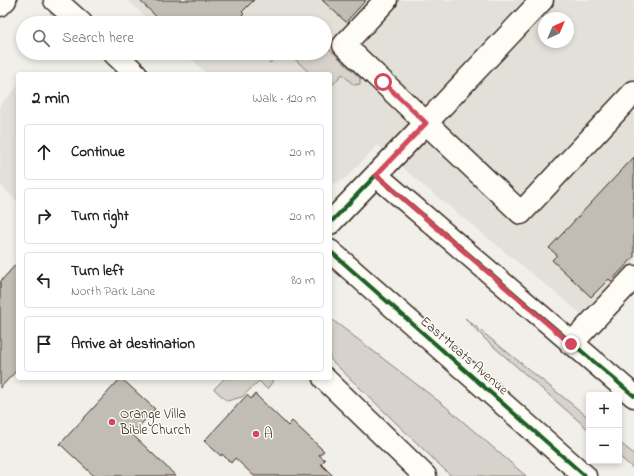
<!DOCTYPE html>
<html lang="en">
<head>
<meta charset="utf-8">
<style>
  :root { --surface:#fff; --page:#f2f2f2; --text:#222; --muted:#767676; --line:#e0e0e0 }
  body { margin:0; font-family:"Indie Flower",sans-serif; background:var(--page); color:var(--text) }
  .controls { position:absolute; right:12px; bottom:12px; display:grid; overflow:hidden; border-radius:4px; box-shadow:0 2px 6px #0003 }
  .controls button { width:36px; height:36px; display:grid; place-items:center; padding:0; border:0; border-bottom:1px solid var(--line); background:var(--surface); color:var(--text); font:20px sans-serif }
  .compass { position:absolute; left:538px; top:12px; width:36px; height:36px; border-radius:50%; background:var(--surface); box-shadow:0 2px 6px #0003; rotate:44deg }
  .stop { position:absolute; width:12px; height:12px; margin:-9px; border:3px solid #d1495b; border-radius:50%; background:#fff }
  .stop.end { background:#d1495b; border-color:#fff; box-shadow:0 1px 4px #0008 }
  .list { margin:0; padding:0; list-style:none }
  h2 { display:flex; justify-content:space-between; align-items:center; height:52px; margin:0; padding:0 16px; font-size:17px }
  h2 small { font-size:13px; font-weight:400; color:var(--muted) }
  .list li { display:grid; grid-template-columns:26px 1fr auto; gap:12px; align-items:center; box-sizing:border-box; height:56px; margin:0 8px 8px; padding:0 8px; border:1px solid var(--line); border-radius:4px }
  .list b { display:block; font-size:15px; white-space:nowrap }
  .list p { margin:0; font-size:13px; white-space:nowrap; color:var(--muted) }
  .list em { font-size:13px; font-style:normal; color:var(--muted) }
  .icon { flex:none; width:22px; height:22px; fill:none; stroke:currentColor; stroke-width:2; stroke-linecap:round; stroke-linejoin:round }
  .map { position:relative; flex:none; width:634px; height:476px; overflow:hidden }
  .search { position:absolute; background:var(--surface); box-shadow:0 2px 6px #0003; left:16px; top:16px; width:316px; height:44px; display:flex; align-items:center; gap:10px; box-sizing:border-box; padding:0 14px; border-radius:22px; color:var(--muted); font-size:15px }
  .panel { position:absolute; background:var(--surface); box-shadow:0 2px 6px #0003; left:16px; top:72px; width:316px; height:308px; border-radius:4px }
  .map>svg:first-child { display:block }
  .built { fill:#e3e0da; fill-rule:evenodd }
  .green { fill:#d7d2cc; stroke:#897e75 }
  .building { fill:#c1bcb4; stroke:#3b2a1e }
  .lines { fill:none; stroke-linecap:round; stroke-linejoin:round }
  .minor-casing { stroke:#3b2a1e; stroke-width:25 }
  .major-casing { stroke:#3b2a1e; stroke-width:25 }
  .minor { stroke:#fdfcf7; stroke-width:22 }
  .major { stroke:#fdfcf7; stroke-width:22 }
  .cycleway-casing { stroke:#fdfcf7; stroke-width:6 }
  .cycleway { stroke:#1b5e20; stroke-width:4 }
  .route { stroke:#d1495b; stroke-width:5 }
  .poi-dot { fill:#d1495b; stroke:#fdfcf7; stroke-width:1.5 }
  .labels { text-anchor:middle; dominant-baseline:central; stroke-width:3; stroke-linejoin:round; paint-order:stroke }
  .street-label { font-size:14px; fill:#3b2a1e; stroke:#fdfcf7 }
  .poi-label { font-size:14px; fill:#3b2a1e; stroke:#fdfcf7; text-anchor:start }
</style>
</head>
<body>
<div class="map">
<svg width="634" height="476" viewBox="0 0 634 476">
  <rect width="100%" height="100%" fill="#f1efea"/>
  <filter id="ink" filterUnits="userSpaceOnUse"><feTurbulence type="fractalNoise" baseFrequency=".025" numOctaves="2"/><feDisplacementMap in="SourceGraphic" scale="8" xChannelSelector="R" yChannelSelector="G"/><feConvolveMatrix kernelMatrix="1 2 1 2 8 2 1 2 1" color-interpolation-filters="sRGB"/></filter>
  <g filter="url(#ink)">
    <!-- built -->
    <path class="built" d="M 127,0 L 634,0 L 634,295 L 601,330 L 419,182 L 378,145 L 347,177 L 340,182 L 330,184 L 330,74 L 207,74 L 185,53 L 325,53 L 325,23 L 152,23 ZM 544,18 L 568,18 L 568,42 L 544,42 Z
      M 18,86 L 18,202 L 0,185 L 0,105 Z"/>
    <!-- green -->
    <path class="green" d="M 325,45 L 360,78 L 360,84 L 354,85 L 342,74 L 330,88 L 330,74 L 311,74 L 288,53 L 306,53 L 312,59 L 318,53 L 325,53 Z
      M 271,53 L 279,53 L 270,63 L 266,59 Z
      M 330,318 L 445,406 L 526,476 L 451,476 L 330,359 Z
      M 465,318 L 589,418 L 589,430 L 485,339 Z
      M 225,378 L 270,378 L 273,381 L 267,389 L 259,381 L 242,397 L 227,401 L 214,389 Z
      M 619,442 L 634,454 L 634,469 L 619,456 Z"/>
    <!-- building -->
    <path class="building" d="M 139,0 L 254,0 L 242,12 L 244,14 L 235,23 L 163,23 Z
      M 322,0 L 366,0 L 346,22 Z
      M 634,157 L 634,257 L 611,281 L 609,279 L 591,297 L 552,260 L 557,255 L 549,248 Z
      M 18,262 L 18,369 L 0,388 L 0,282 Z
      M 121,378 L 155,409 L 132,434 L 176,476 L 94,476 L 60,444 Z
      M 255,394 L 288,426 L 292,421 L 324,451 L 319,455 L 325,460 L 321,464 L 333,476 L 254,476 L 235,458 L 231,463 L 222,454 L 221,456 L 204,441 L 247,395 L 251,399 Z"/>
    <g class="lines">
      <defs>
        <path id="minor" d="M 55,0 L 81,23
          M 386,0 L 344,45 L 426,123 L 542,0
          M 114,53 L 136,74
          M 376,175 L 426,123 L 521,213 L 634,92
          M 330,223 L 376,175 L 634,396
          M 330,251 L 585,476
          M 571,344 L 634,277
          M 324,378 L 425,476"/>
        <path id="major" d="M 0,5 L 5,0"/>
      </defs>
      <!-- minor casing -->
      <use href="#minor" class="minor-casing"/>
      <!-- major casing -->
      <use href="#major" class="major-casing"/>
      <!-- minor -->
      <use href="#minor" class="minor"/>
      <!-- major -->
      <use href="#major" class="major"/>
      <defs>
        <path id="cycleway" d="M 330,223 L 376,175 L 634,396
          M 330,251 L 585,476"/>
      </defs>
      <!-- cycleway casing -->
      <use href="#cycleway" class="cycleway-casing"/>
      <!-- cycleway -->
      <use href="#cycleway" class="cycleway"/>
    </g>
  </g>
  <g class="lines" filter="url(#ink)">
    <!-- route -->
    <path class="route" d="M 383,82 L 426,123 L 376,175 L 571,344"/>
  </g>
  <!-- markers -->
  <g class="poi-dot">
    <circle cx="112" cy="422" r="4"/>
    <circle cx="256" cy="434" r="4"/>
  </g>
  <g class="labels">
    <!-- street labels -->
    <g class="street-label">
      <text transform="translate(464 356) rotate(41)">East Meats Avenue</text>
    </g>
    <!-- poi labels -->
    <g class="poi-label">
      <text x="120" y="414">Orange Villa<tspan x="120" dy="16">Bible Church</tspan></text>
      <text x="264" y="434">A</text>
    </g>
  </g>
</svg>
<div class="controls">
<button>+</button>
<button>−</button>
</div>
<svg class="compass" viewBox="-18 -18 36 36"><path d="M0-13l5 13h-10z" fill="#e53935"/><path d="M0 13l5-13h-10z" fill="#767676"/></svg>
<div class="stop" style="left:383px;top:82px"></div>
<div class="stop end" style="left:571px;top:344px"></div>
<div class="search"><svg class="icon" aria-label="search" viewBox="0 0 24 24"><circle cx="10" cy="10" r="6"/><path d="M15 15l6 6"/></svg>Search here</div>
<section class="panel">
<h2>2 min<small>Walk · 120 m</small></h2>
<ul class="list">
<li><svg class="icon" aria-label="ahead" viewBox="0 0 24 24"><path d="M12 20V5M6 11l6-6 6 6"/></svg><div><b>Continue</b></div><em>20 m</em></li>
<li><svg class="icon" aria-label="right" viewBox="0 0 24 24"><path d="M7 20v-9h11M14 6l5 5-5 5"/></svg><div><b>Turn right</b></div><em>20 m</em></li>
<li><svg class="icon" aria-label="left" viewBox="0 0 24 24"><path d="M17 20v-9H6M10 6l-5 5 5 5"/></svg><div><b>Turn left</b><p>North Park Lane</p></div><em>80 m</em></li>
<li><svg class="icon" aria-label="arrive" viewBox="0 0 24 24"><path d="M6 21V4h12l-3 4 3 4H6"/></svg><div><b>Arrive at destination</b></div></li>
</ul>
</section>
</div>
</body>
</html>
